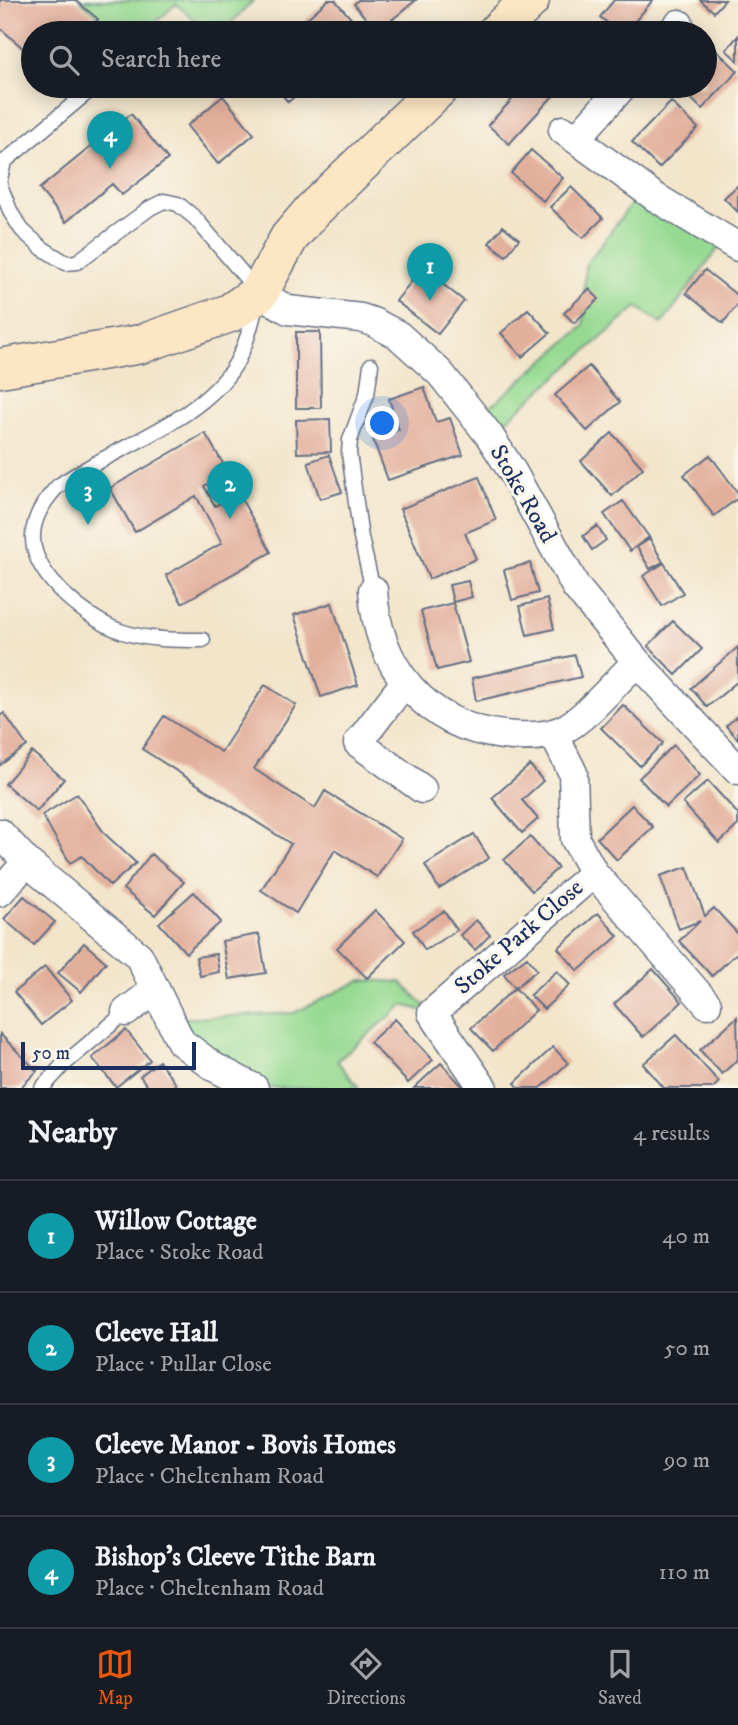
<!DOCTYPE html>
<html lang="en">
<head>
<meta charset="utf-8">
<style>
  :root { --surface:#171b24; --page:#20242c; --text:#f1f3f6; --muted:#9ea1a6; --line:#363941; --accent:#ea580c }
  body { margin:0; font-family:"IM FELL DW Pica",serif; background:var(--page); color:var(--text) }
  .scale { position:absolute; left:21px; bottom:18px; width:175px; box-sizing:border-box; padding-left:7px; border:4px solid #1b2f5e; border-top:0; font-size:19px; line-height:24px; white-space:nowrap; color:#1b2f5e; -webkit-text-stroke:5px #fbf7ec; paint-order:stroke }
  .you { position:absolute; left:383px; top:424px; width:24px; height:24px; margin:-18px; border:5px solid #fff; border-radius:50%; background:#1a73e8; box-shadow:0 0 0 10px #1a73e833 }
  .badge { display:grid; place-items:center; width:46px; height:46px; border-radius:50%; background:var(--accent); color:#fff; font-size:23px; font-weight:700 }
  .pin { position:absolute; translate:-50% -58px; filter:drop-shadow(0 2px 4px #0008) }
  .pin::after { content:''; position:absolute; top:37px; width:24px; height:21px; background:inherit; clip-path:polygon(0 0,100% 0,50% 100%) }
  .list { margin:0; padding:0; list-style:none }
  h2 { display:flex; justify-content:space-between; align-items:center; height:91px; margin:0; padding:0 28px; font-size:30px }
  h2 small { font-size:23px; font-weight:400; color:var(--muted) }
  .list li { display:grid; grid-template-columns:46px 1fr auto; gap:21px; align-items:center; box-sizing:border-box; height:112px; padding:0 28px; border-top:2px solid var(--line) }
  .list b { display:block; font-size:26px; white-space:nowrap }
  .list p { margin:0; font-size:23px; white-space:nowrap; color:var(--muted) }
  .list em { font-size:23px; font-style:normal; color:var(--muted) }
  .icon { flex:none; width:38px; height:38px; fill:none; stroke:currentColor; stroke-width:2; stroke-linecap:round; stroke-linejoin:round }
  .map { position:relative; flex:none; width:738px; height:1088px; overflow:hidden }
  .search { position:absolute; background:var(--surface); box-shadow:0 4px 18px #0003; left:21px; right:21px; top:21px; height:77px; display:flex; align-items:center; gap:18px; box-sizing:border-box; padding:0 24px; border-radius:38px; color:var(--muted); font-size:26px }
  .sheet { height:539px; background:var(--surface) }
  nav { display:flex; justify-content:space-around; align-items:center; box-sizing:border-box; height:98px; border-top:2px solid var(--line); background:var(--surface); font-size:19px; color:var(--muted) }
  nav a { display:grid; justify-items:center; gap:4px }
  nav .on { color:var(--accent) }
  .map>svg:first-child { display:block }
  .green { fill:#96da92; stroke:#588478; stroke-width:2 }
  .building { fill:#e2af9b }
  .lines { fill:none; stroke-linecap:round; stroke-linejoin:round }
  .lane-casing { stroke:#666f84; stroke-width:17 }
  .street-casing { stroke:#666f84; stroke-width:31 }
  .secondary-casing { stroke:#666f84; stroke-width:41 }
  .lane { stroke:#fff; stroke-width:14 }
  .street { stroke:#fff; stroke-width:28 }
  .secondary { stroke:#fce6c4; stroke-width:38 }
  .labels { text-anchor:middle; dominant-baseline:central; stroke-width:6; stroke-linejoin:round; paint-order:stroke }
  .street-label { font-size:24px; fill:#1b2f5e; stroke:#fbf7ec }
</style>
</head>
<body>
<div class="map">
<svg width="738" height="1088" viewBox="0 0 738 1088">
  <rect width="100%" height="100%" fill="#fbf7ec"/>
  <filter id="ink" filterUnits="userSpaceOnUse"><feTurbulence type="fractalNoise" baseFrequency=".0143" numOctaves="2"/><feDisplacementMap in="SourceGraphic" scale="14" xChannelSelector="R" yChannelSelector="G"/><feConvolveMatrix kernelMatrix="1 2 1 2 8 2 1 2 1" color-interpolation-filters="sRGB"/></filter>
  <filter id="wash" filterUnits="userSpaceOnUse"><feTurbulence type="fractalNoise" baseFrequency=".00686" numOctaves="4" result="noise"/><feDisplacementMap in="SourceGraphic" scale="28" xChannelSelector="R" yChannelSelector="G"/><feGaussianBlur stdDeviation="1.57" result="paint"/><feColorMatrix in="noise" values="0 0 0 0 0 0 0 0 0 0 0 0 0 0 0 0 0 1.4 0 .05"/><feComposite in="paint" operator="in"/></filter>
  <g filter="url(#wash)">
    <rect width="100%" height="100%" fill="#f2e5ca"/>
    <!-- green -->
    <path class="green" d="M 80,0 L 254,0 L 221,33 L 210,33 L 176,4 L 144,33 L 99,33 L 108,24 Z
      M 643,188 L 725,239 L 662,324 L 637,307 L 489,435 L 477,418 L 584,326 L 585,266 Z
      M 361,980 L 401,982 L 432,1013 L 403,1005 L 337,1061 L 359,1088 L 254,1088 L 169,1019 L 294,1013 Z"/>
    <g id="blocks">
      <!-- building -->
      <path class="building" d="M 0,0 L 75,0 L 98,19 L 86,33 L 33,33 L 33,57 L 0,28 Z
        M 328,0 L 335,0 L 361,30 L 357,33 L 314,33 L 304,21 Z
        M 358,0 L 416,0 L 377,32 L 354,4 Z
        M 614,0 L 653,0 L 625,33 L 620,33 L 600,17 Z
        M 700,0 L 725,0 L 714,12 Z
        M 588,26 L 596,33 L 581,33 Z
        M 738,36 L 738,61 L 726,50 Z
        M 717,51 L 738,71 L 702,109 L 681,89 L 684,86 L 705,86 L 705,64 Z
        M 275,86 L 307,86 L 288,102 Z
        M 525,86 L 542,86 L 553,96 L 509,144 L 488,125 Z
        M 223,96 L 254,134 L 218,164 L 187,126 Z
        M 671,102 L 698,128 L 659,168 L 632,142 Z
        M 131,114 L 168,159 L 122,195 L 112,184 L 66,222 L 39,189 Z
        M 531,150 L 563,178 L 543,201 L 511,173 Z
        M 738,185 L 738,212 L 724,198 Z
        M 571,187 L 603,218 L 583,238 L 550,207 Z
        M 503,226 L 519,239 L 506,256 L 489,243 Z
        M 422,268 L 464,301 L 438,334 L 396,301 Z
        M 705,270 L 738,296 L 738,304 L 723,323 L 686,293 Z
        M 589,289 L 599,299 L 574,323 L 564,313 Z
        M 528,309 L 550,333 L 522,357 L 501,333 Z
        M 296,332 L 320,332 L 321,408 L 296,408 Z
        M 589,366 L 620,402 L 587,431 L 555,395 Z
        M 424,387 L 436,422 L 450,418 L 463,455 L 388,480 L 373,439 L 399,430 L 389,399 Z
        M 330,419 L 331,452 L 297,453 L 296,420 Z
        M 205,433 L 228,472 L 204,486 L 215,506 L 238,493 L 271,552 L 182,603 L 166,575 L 222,543 L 196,496 L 135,532 L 110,488 Z
        M 612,433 L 643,468 L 612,496 L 581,461 Z
        M 329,455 L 342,492 L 320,499 L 308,462 Z
        M 710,455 L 738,493 L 738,498 L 714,516 L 684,475 Z
        M 479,477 L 496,520 L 465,533 L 476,559 L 429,579 L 400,509 Z
        M 623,501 L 649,537 L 630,551 L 604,514 Z
        M 597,526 L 606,540 L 592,550 L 583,536 Z
        M 650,539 L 663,562 L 650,569 L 637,547 Z
        M 530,563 L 538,593 L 512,600 L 504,570 Z
        M 664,563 L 683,593 L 662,606 L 643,576 Z
        M 468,581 L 472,597 L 453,602 L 449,585 Z
        M 547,599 L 554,629 L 527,635 L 520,606 Z
        M 332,603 L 358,685 L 321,697 L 294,615 Z
        M 453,603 L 469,662 L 437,670 L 421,611 Z
        M 673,621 L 702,649 L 676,675 L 648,646 Z
        M 738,647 L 738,681 L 707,707 L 691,688 Z
        M 575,655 L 581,677 L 476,701 L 472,678 Z
        M 265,685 L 296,705 L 254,769 L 315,808 L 325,791 L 402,839 L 377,877 L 335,850 L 296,913 L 261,890 L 291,844 L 142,749 L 164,716 L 221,752 Z
        M 623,705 L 663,743 L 640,766 L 601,728 Z
        M 4,713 L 27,746 L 0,765 L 0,716 Z
        M 738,715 L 738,739 L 726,726 Z
        M 674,745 L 700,775 L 666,807 L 639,778 Z
        M 32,752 L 64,779 L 37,811 L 5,784 Z
        M 530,765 L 543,781 L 522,800 L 538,819 L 522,833 L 492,798 Z
        M 708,781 L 738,814 L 738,825 L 719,843 L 683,803 Z
        M 77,794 L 105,834 L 136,863 L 110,886 L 82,856 L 70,863 L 42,815 Z
        M 632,805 L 653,827 L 617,860 L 597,838 Z
        M 474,834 L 489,858 L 439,889 L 425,865 Z
        M 530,837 L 558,868 L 532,891 L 504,860 Z
        M 151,854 L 184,882 L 155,915 L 123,889 Z
        M 687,867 L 705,916 L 714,908 L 738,934 L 738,952 L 712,976 L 679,941 L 700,921 L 679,929 L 660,876 Z
        M 194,892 L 221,922 L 186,953 L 159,923 Z
        M 24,896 L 55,922 L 34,945 L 4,919 Z
        M 375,910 L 405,941 L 367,978 L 337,948 Z
        M 444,911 L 457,930 L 425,950 L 413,931 Z
        M 598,913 L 618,936 L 578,971 L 558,948 Z
        M 476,920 L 490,935 L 475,950 L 460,935 Z
        M 259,934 L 266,973 L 229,979 L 222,941 Z
        M 84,943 L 106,962 L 81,992 L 58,973 Z
        M 216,954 L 219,972 L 200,976 L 196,957 Z
        M 527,957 L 537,970 L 515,988 L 504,974 Z
        M 45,967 L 72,1000 L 41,1025 L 14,992 Z
        M 653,969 L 682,1002 L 643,1037 L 614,1004 Z
        M 557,971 L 570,985 L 544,1009 L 530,995 Z
        M 515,988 L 536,1010 L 493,1051 L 471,1028 Z
        M 737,1017 L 738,1059 L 722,1074 L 700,1050 Z
        M 395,1019 L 433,1060 L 408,1083 L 370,1042 Z
        M 126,1030 L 150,1060 L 116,1087 L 92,1058 Z
        M 0,1034 L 37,1071 L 20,1088 L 0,1088 Z
        M 676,1035 L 719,1082 L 713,1088 L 664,1088 L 643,1064 Z
        M 553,1047 L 568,1063 L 541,1088 L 519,1088 L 515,1083 Z
        M 159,1061 L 176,1084 L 171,1088 L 149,1088 L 140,1076 Z
        M 441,1063 L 464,1088 L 414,1088 Z"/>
    </g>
  </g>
  <g filter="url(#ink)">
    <use href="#blocks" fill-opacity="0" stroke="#666f84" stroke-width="2"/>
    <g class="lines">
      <defs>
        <path id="lane" d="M 0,179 L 4,162 L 89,91
          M 0,185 L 11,213 L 22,230 L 42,248 L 66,263 L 77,262 L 150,208 L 164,201 L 178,204 L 195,218 L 259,293 C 253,317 248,343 235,365 C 200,423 110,448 57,487 C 44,501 32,519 33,539 C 34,577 89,621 123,632 C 148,640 176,640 203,640
          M 371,365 L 367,394 L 350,440 L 349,453 L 361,538 L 373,590
          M 42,1088 L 63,1065 L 126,1012"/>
        <path id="street" d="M 670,33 L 679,24
          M 563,130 L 655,197 L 738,247
          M 576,139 L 623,86
          M 259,293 L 288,310 L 361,318 L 373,322 L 398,335 L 440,373 L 489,435 L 512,471 L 576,587 L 637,662 L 738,770
          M 373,590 C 377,666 425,726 503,735 C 522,737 544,738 562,730 C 586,719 616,681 637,662
          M 405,682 L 358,743 L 422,789
          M 0,833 L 27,862 L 139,956 L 181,1042 L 214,1067 L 254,1088
          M 594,873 L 707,1004
          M 0,892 L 27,862
          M 126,1012 L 155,990
          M 483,1088 L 432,1013 L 594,873 L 575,839 L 573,773 L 553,733"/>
        <path id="secondary" d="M 496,33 L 530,0
          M 0,368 L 141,344 L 230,313 L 259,293 L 289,238 L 312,211 L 441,86"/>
      </defs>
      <!-- lane casing -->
      <use href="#lane" class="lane-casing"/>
      <!-- street casing -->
      <use href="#street" class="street-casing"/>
      <!-- secondary casing -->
      <use href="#secondary" class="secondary-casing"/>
      <!-- lane -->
      <use href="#lane" class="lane"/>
      <!-- street -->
      <use href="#street" class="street"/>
      <!-- secondary -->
      <use href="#secondary" class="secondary"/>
    </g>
  </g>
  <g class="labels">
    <!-- street labels -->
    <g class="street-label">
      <text transform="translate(523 494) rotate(60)">Stoke Road</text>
      <text transform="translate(519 937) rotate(-41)">Stoke Park Close</text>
    </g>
  </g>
</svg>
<div class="scale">50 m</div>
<div class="you"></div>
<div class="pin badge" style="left:430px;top:301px;background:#0f9aa8">1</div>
<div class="pin badge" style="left:230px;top:519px;background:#0f9aa8">2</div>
<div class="pin badge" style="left:88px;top:525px;background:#0f9aa8">3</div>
<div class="pin badge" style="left:110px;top:169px;background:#0f9aa8">4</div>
<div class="search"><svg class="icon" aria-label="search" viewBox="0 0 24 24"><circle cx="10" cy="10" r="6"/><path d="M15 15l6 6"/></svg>Search here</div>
</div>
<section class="sheet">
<h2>Nearby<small>4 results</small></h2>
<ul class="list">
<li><span class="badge" style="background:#0f9aa8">1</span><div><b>Willow Cottage</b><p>Place · Stoke Road</p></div><em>40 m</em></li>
<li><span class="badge" style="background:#0f9aa8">2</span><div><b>Cleeve Hall</b><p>Place · Pullar Close</p></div><em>50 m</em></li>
<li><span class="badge" style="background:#0f9aa8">3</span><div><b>Cleeve Manor - Bovis Homes</b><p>Place · Cheltenham Road</p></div><em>90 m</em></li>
<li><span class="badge" style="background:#0f9aa8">4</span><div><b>Bishop's Cleeve Tithe Barn</b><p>Place · Cheltenham Road</p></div><em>110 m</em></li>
</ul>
</section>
<nav>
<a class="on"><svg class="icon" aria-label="map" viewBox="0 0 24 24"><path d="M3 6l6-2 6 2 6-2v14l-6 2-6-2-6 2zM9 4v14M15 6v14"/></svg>Map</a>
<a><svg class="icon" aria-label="directions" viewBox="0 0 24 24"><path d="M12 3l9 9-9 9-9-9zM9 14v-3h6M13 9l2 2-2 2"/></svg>Directions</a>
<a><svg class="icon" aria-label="saved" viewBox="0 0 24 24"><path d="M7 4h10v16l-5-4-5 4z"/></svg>Saved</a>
</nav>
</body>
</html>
